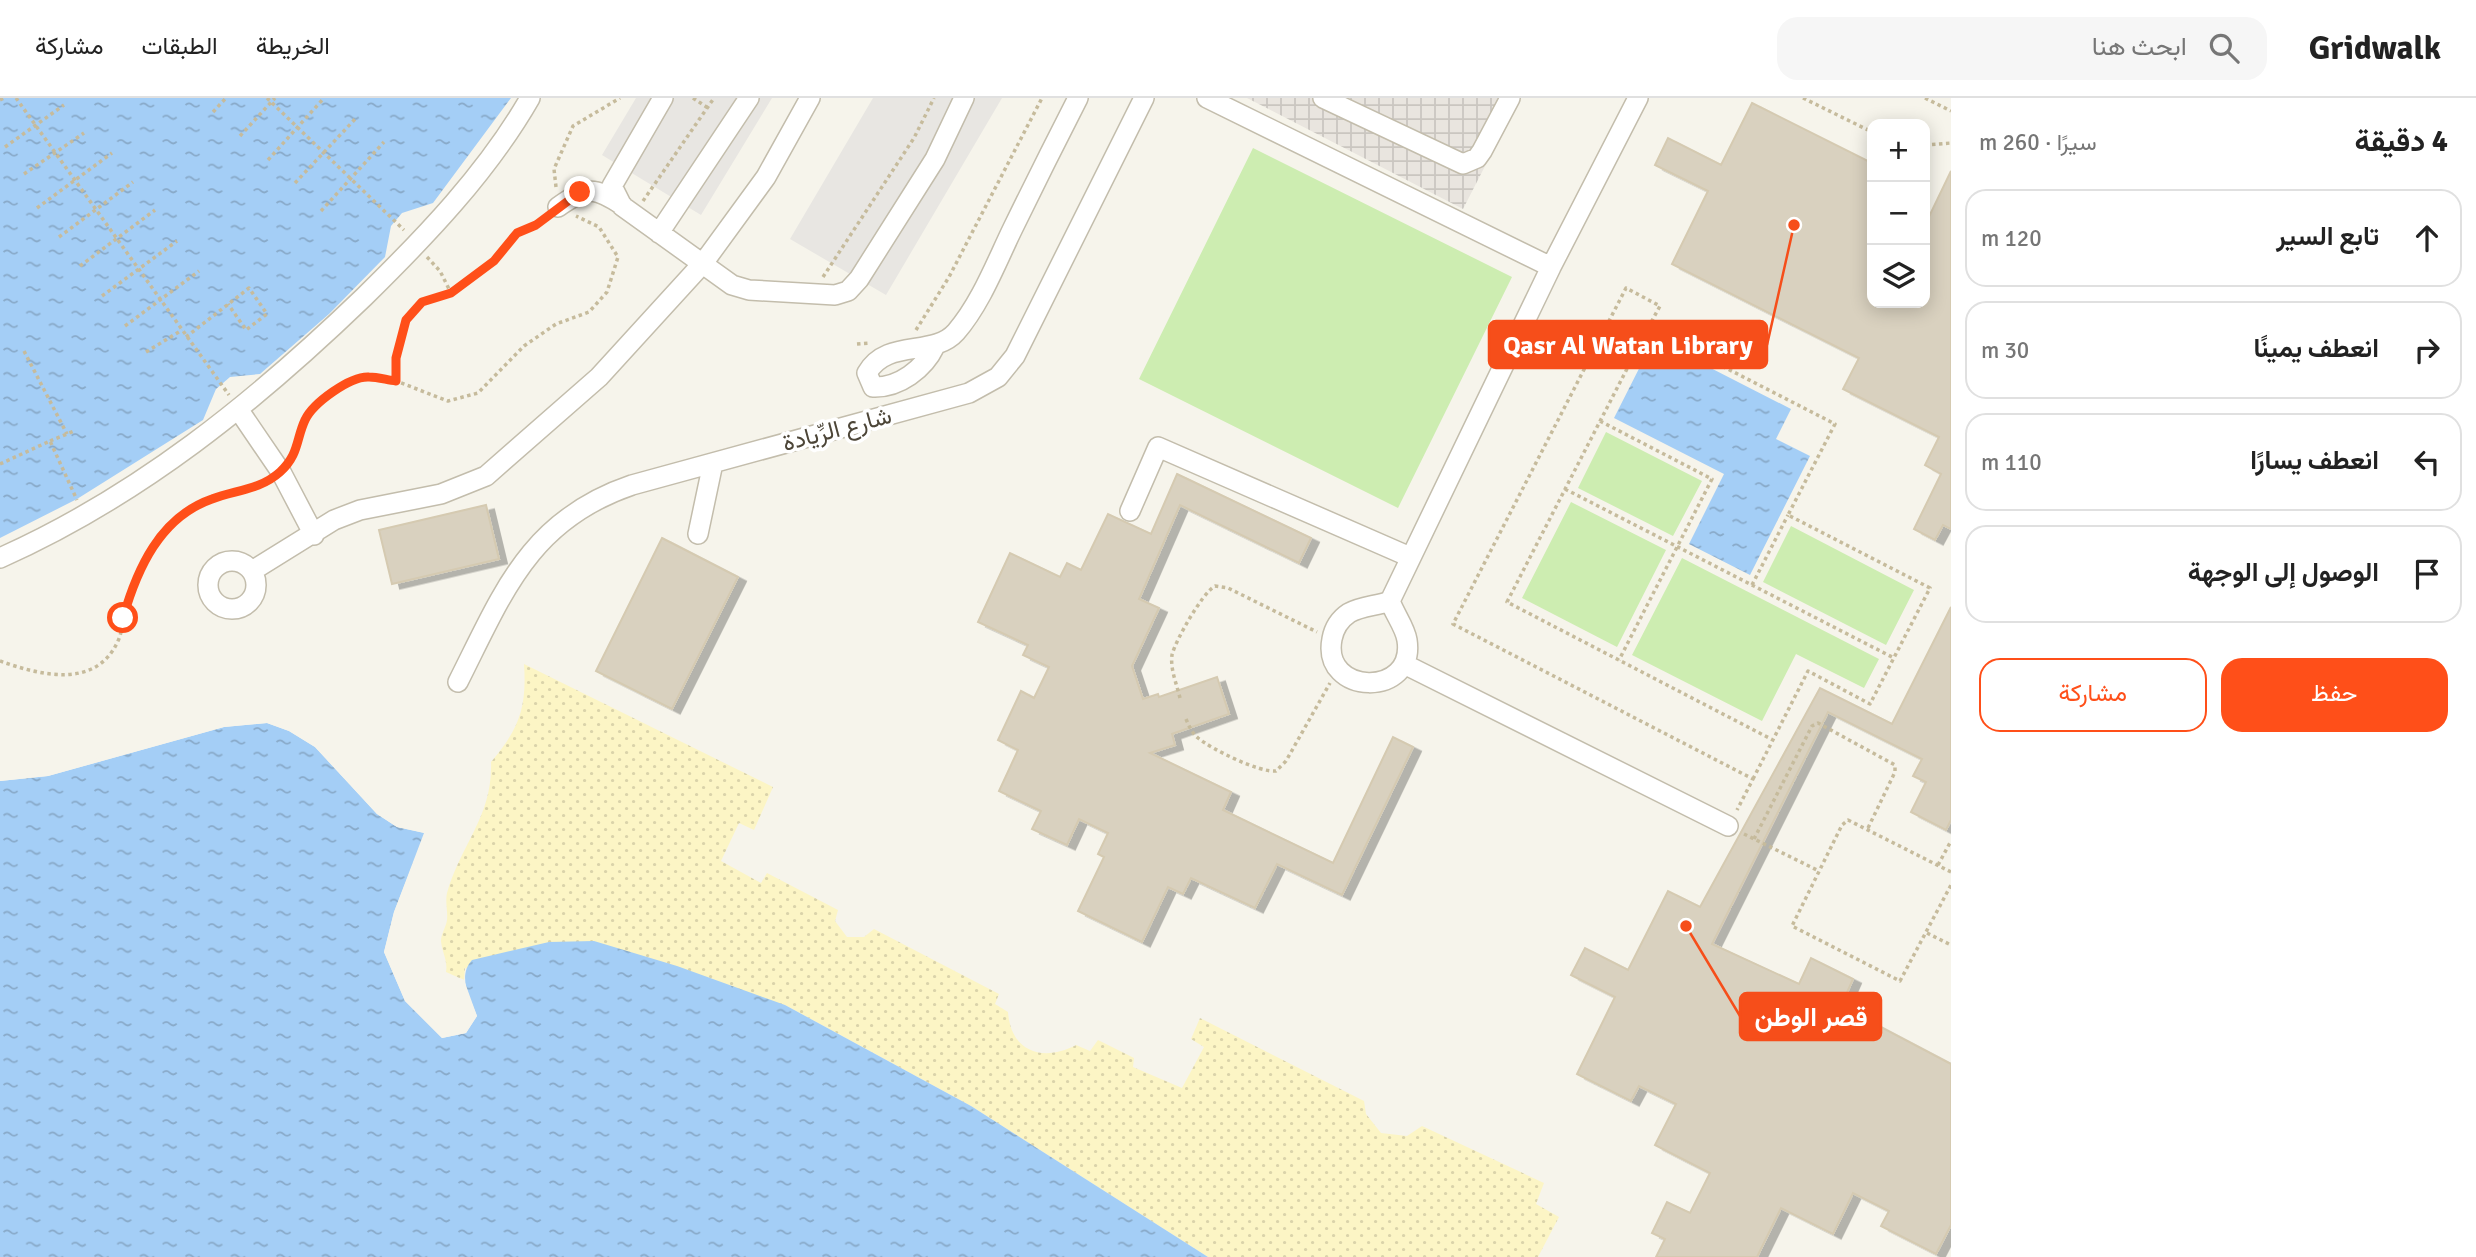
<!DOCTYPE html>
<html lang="ar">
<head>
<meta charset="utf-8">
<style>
  :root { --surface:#fff; --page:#f6f6f6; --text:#222; --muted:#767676; --line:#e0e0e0; --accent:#ff4f19 }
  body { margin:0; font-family:Signika,Vazirmatn,sans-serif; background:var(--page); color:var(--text); direction:rtl }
  .controls { position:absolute; right:21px; top:21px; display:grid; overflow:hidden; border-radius:14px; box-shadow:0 4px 18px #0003 }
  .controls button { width:63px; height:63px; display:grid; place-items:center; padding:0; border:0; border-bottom:2px solid var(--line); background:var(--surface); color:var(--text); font:35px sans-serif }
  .stop { position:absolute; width:21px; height:21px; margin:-16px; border:5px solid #ff4f19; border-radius:50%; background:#fff }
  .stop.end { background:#ff4f19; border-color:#fff; box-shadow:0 2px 7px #0008 }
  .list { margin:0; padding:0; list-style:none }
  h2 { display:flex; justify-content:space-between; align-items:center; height:91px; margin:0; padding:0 28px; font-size:30px }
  h2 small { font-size:23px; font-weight:400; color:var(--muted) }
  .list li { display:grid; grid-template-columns:46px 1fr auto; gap:21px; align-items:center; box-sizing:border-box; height:98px; margin:0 14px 14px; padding:0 14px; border:2px solid var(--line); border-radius:21px }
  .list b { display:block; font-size:26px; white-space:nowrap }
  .list em { font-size:23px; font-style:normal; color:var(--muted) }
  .actions { display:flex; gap:14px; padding:21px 28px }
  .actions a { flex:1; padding:16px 0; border:2px solid var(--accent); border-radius:21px; text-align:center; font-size:24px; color:var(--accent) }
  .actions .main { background:var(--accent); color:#fff }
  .icon { flex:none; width:38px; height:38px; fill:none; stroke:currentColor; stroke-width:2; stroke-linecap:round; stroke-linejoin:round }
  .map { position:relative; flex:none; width:1951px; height:1159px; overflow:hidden; direction:ltr }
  header { display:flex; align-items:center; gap:42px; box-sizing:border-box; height:98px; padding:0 35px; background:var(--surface); border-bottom:2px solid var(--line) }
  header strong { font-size:33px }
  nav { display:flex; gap:38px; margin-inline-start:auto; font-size:24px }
  .search { width:490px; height:63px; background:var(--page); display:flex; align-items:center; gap:18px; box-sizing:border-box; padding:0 24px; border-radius:21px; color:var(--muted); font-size:26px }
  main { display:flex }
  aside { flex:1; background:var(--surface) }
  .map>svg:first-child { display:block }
  .industrial { fill:url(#industrial-grid) }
  .sand { fill:url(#sand-dots) }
  .garden { fill:#cdedb1 }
  .parking { fill:#e8e6e2 }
  .water { fill:url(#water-ripples) }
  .pier { fill:#f6f4eb }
  .building { fill:#d9d1bf; stroke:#d5cab1; stroke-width:2; filter:url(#shadow) }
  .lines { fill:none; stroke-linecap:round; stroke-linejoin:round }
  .minor-casing { stroke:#c3bdac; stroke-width:22 }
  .path { stroke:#c6bb9c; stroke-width:3.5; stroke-dasharray:3.5 3.5; stroke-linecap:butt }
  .minor { stroke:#fff; stroke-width:19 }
  .route { stroke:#ff4f19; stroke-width:9 }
  .labels { text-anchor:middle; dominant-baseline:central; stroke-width:7; stroke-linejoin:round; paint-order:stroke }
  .street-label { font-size:24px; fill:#4c4537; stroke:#fff }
  .leader { fill:none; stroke:#f64e1a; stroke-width:2.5 }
  .callout-dot { fill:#f64e1a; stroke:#fff; stroke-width:2.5 }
  .callout { fill:#f64e1a; stroke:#f64e1a; stroke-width:2.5 }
  .callout-label { font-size:26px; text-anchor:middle; font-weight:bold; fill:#fff }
</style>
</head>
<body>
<header>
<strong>Gridwalk</strong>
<div class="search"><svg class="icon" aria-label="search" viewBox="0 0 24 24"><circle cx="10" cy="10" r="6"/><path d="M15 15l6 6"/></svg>ابحث هنا</div>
<nav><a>الخريطة</a><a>الطبقات</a><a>مشاركة</a></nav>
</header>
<main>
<aside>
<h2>4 دقيقة<small>سيرًا · 260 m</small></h2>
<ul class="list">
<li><svg class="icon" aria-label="ahead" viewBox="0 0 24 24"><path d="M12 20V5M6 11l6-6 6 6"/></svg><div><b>تابع السير</b></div><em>120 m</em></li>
<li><svg class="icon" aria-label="right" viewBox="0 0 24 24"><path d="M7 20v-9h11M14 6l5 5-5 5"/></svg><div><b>انعطف يمينًا</b></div><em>30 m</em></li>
<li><svg class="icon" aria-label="left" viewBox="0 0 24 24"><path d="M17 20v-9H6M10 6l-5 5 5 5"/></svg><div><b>انعطف يسارًا</b></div><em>110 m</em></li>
<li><svg class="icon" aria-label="arrive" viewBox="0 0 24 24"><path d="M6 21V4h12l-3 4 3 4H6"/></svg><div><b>الوصول إلى الوجهة</b></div></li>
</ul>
<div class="actions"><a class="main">حفظ</a><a>مشاركة</a></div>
</aside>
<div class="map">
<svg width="1951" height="1159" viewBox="0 0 1951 1159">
  <defs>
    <pattern id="industrial-grid" width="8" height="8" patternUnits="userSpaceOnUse" patternTransform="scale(1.75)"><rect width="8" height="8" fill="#e9e5df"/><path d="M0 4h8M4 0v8" fill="none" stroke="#cac6c0"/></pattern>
    <pattern id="sand-dots" width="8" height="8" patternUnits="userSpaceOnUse" patternTransform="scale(1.75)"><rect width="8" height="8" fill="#fcf5c5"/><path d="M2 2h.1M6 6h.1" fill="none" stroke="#dad3aa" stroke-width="1.8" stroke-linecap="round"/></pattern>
    <pattern id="water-ripples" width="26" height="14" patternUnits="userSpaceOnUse" patternTransform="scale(1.75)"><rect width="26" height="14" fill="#a4cef6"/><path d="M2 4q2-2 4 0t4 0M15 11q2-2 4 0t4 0" fill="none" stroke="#88a9c8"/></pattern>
    <filter id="shadow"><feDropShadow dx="8" dy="4.5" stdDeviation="0" flood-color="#0004"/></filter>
  </defs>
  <rect width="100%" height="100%" fill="#f6f4eb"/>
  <!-- industrial -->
  <path class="industrial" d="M 1247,0 L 1520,0 L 1463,111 Z"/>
  <!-- sand -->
  <path class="sand" d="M 524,566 L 773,689 L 754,732 L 739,725 L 721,763 L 761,785 L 767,775 L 838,812 L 835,823 L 847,839 L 864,839 L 874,831 L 999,896 L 995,906 L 1008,914 C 1011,955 1044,964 1076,947 L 1090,953 L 1098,942 L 1134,960 L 1133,969 L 1182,990 L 1204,949 L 1191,941 L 1200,920 L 1364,1003 L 1366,1016 L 1381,1035 L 1407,1038 L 1422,1028 L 1544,1085 L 1536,1106 L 1559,1119 L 1538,1159 L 1208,1159 L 971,1008 L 785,907 L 465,870 L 464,882 L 446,874 C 448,862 442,855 441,843 C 441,836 446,829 447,822 C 448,814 445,804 447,795 C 461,746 493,718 491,664 C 519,631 527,610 524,566 Z"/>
  <!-- garden -->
  <path class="garden" d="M 1253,50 L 1512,179 L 1398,410 L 1139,281 Z
    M 1606,334 L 1702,383 L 1673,438 L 1578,390 Z
    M 1571,404 L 1666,452 L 1617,549 L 1522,500 Z
    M 1791,428 L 1914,492 L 1886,547 L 1763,484 Z
    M 1682,460 L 1879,561 L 1864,590 L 1796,556 L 1762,623 L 1632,557 Z"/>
  <!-- parking -->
  <path class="parking" d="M 636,0 L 772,0 L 701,117 L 602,57 Z
    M 873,0 L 1002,0 L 886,197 L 790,141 Z"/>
  <!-- water -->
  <path class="water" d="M 0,0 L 511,0 L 433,105 L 402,115 L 391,128 L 385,159 L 329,216 L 260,276 L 230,279 L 216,291 L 203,322 L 77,401 L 0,440 Z
    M 1654,241 L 1791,311 L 1776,341 L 1810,358 L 1750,477 L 1689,446 L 1724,376 L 1614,320 Z
    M 267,625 L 289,633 L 315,649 L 377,716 L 397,729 L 425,735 L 394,814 L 384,854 L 405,903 L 442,940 L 466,935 L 477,918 C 470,899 457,879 472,862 L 549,844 L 594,843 L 677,868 L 785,907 L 971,1008 L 1208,1159 L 0,1159 L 0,683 L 48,678 L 224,629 Z"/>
  <!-- pier -->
  <path class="pier" d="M 267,622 L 291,630 L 317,646 L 380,713 L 398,726 L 428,733 L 419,765 L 397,815 L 388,854 L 408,901 L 443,936 L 464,932 L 473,917 L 460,880 L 464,882 L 477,918 L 466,935 L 442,940 L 405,903 L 384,854 L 394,814 L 424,735 L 397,729 L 377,716 L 315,649 L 289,633 L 267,625 L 224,629 L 48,678 L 0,683 L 0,679 L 48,674 L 223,625 Z"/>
  <!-- building -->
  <path class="building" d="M 1752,5 L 1872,65 L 1872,205 L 1925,205 L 1925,127 L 1951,73 L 1951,431 L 1943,427 L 1935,442 L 1914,431 L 1941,376 L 1925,367 L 1939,339 L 1843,291 L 1859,260 L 1672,166 L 1708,93 L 1655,67 L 1668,40 L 1721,67 Z
    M 1177,376 L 1311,440 L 1299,465 L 1180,407 L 1139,501 L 1159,510 L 1132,568 L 1143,601 L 1158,596 L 1159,599 L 1217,579 L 1229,616 L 1172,636 L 1175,647 L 1150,655 L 1231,694 L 1223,712 L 1333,765 L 1393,639 L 1413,649 L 1342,797 L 1277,766 L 1255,810 L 1191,780 L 1183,796 L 1168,789 L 1142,844 L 1078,813 L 1104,759 L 1098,756 L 1108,735 L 1079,721 L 1067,747 L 1032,731 L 1041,713 L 999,693 L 1018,652 L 998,642 L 1021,593 L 1034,600 L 1049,569 L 1023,557 L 1028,547 L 978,524 L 1010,455 L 1060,479 L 1067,465 L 1081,472 L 1108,416 L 1151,436 Z
    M 486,407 L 499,461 L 392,486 L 379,432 Z
    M 662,440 L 738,479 L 672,611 L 596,573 Z
    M 1951,509 L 1951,722 L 1946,732 L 1911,714 L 1926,684 L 1913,678 L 1922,661 L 1828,614 L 1712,846 L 1799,886 L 1811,860 L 1853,881 L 1841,908 L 1951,966 L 1951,1127 L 1936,1156 L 1881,1128 L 1889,1113 L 1853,1095 L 1833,1136 L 1781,1110 L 1757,1159 L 1656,1159 L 1665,1141 L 1652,1135 L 1667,1104 L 1690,1115 L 1710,1075 L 1655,1047 L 1676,1006 L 1639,988 L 1631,1003 L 1577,976 L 1615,899 L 1571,877 L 1585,850 L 1628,872 L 1668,793 L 1700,809 L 1820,590 L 1892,626 Z"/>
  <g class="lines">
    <defs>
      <path id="minor" d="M 663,0 L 612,88 L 622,108 L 732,187 L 749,192 L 835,197 L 848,193 L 859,181 L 935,61 L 964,0
        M 1207,0 L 1551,169
        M 1323,0 L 1463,66 L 1477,60 L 1482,53 L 1510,0
        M 558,109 C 587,89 593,88 622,107
        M 659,135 L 749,0
        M 935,248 C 924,271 899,290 873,289 L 867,275 C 887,240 933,260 956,234 C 981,205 996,165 1013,130 C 1034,87 1056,43 1078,0
        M 238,311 L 281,374 L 314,437
        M 1130,413 L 1158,349 L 1410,459
        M 698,436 L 713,365
        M 0,460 C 139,398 255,304 364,199 C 425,139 487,75 530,0
        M208 487a24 24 0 1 1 48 0a24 24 0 1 1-48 0Z
        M 252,473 L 334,422 L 360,412 L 441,396 L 486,378 L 599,279 L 704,164 L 766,79 L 810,0
        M 1390,503 L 1551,169 L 1638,0
        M 1390,503 C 1395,517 1405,529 1407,542 C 1416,600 1321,598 1332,541 C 1334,530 1340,521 1349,515 C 1361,508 1377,508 1390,503 Z
        M 1404,566 L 1728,728
        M 458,584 C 503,495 529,422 632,387 L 969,295 L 998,279 L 1015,258 L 1144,0"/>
    </defs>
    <!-- minor casing -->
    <use href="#minor" class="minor-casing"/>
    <!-- path -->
    <path class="path" d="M 16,0 L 229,297
      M 267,0 L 404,132
      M 693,0 L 708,10
      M 1803,0 L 1872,34
      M 1925,0 L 1951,13
      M 0,2 L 4,0
      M 213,14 L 226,0
      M 240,38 L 275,0
      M 1925,47 L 1951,45
      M 5,49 L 64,7
      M 268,62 L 324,0
      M 24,76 L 84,35
      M 295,85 L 357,19
      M 556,89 L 554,71 L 573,28 L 620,0
      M 643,103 L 714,0
      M 37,110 L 112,55
      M 321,113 L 384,44
      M 59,139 L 133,84
      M 427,159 L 440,173 L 451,195
      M 80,168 L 155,112
      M 823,179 L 914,40 L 934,0
      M 102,198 L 177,143
      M 125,228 L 199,173
      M 1648,230 L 1660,208 L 1626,190 L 1453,526 L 1753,681 L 1737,712
      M 916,232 L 949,179 L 1042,0
      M 186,239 L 249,190 L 267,216 L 246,232 L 228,206
      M 857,246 L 870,245
      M 24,253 L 67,336
      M 146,254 L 182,232
      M 396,283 L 396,260 L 406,222 L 422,204 L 451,195 L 494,163 L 517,135 L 546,119
      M 1600,323 L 1712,381 L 1619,562
      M 50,343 L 74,333
      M 291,360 L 298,351 L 305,321 L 331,294 L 367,278 L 396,283 L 448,303 L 478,295 L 524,248 L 556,226 L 589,214 L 607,194 L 618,159 L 599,129 L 576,118
      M 0,366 L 50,343 L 77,402
      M 1565,391 L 1894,560
      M 1752,487 L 1788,417
      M 0,563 C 39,577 96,592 118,543 C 122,535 122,525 124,517 C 131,490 140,461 159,440 C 173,424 194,406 215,400 C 233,395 248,394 265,383
      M 1180,600 C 1177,587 1170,571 1172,557 C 1175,543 1203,494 1215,488 L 1228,490 L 1317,534
      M 1186,621 C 1189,628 1192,635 1198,640 C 1211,651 1260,675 1276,673 L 1286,663 L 1330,585
      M 1753,681 L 1808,573 L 1870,606 L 1930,490 L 1788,417 L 1835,326 L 1648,230 L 1507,504 L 1773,642
      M 1744,736 L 1819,773
      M 1754,741 L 1812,628 L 1818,625 L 1895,667 L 1895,674 L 1868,730
      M 1938,767 L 1951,743
      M 1951,774 L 1848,722 L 1842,727 L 1792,828 L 1900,883 L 1951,787
      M 1927,835 L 1951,847"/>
    <!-- minor -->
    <use href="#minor" class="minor"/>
  </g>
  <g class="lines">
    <!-- route -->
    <path class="route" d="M 123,520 C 137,471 160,419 212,401 C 236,392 260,392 280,374 C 299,357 296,341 305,322 C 313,305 350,278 369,279 C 378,279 387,282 396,283 L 396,260 L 406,222 L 422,204 L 451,195 L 494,163 L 517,135 L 536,127 L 580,94"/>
  </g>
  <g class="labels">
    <!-- street labels -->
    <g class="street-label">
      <text transform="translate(837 331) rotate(-15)">شارع الرِّيادة</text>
    </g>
  </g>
  <!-- callouts -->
  <path class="leader" d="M1794 127L1767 247M1686 828L1740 918"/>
  <g class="callout-dot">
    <circle cx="1794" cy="127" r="7"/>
    <circle cx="1686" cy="828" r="7"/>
  </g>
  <g class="callout">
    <rect x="1489" y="223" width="278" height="47" rx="7"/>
    <rect x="1740" y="895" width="141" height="47" rx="7"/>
  </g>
  <g class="callout-label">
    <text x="1628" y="256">Qasr Al Watan Library</text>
    <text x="1811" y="928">قصر الوطن</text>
  </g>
</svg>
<div class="controls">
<button>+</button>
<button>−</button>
<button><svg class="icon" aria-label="layers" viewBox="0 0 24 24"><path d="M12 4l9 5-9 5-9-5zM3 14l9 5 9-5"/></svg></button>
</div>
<div class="stop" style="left:123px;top:520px"></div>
<div class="stop end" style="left:580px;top:94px"></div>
</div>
</main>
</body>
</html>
